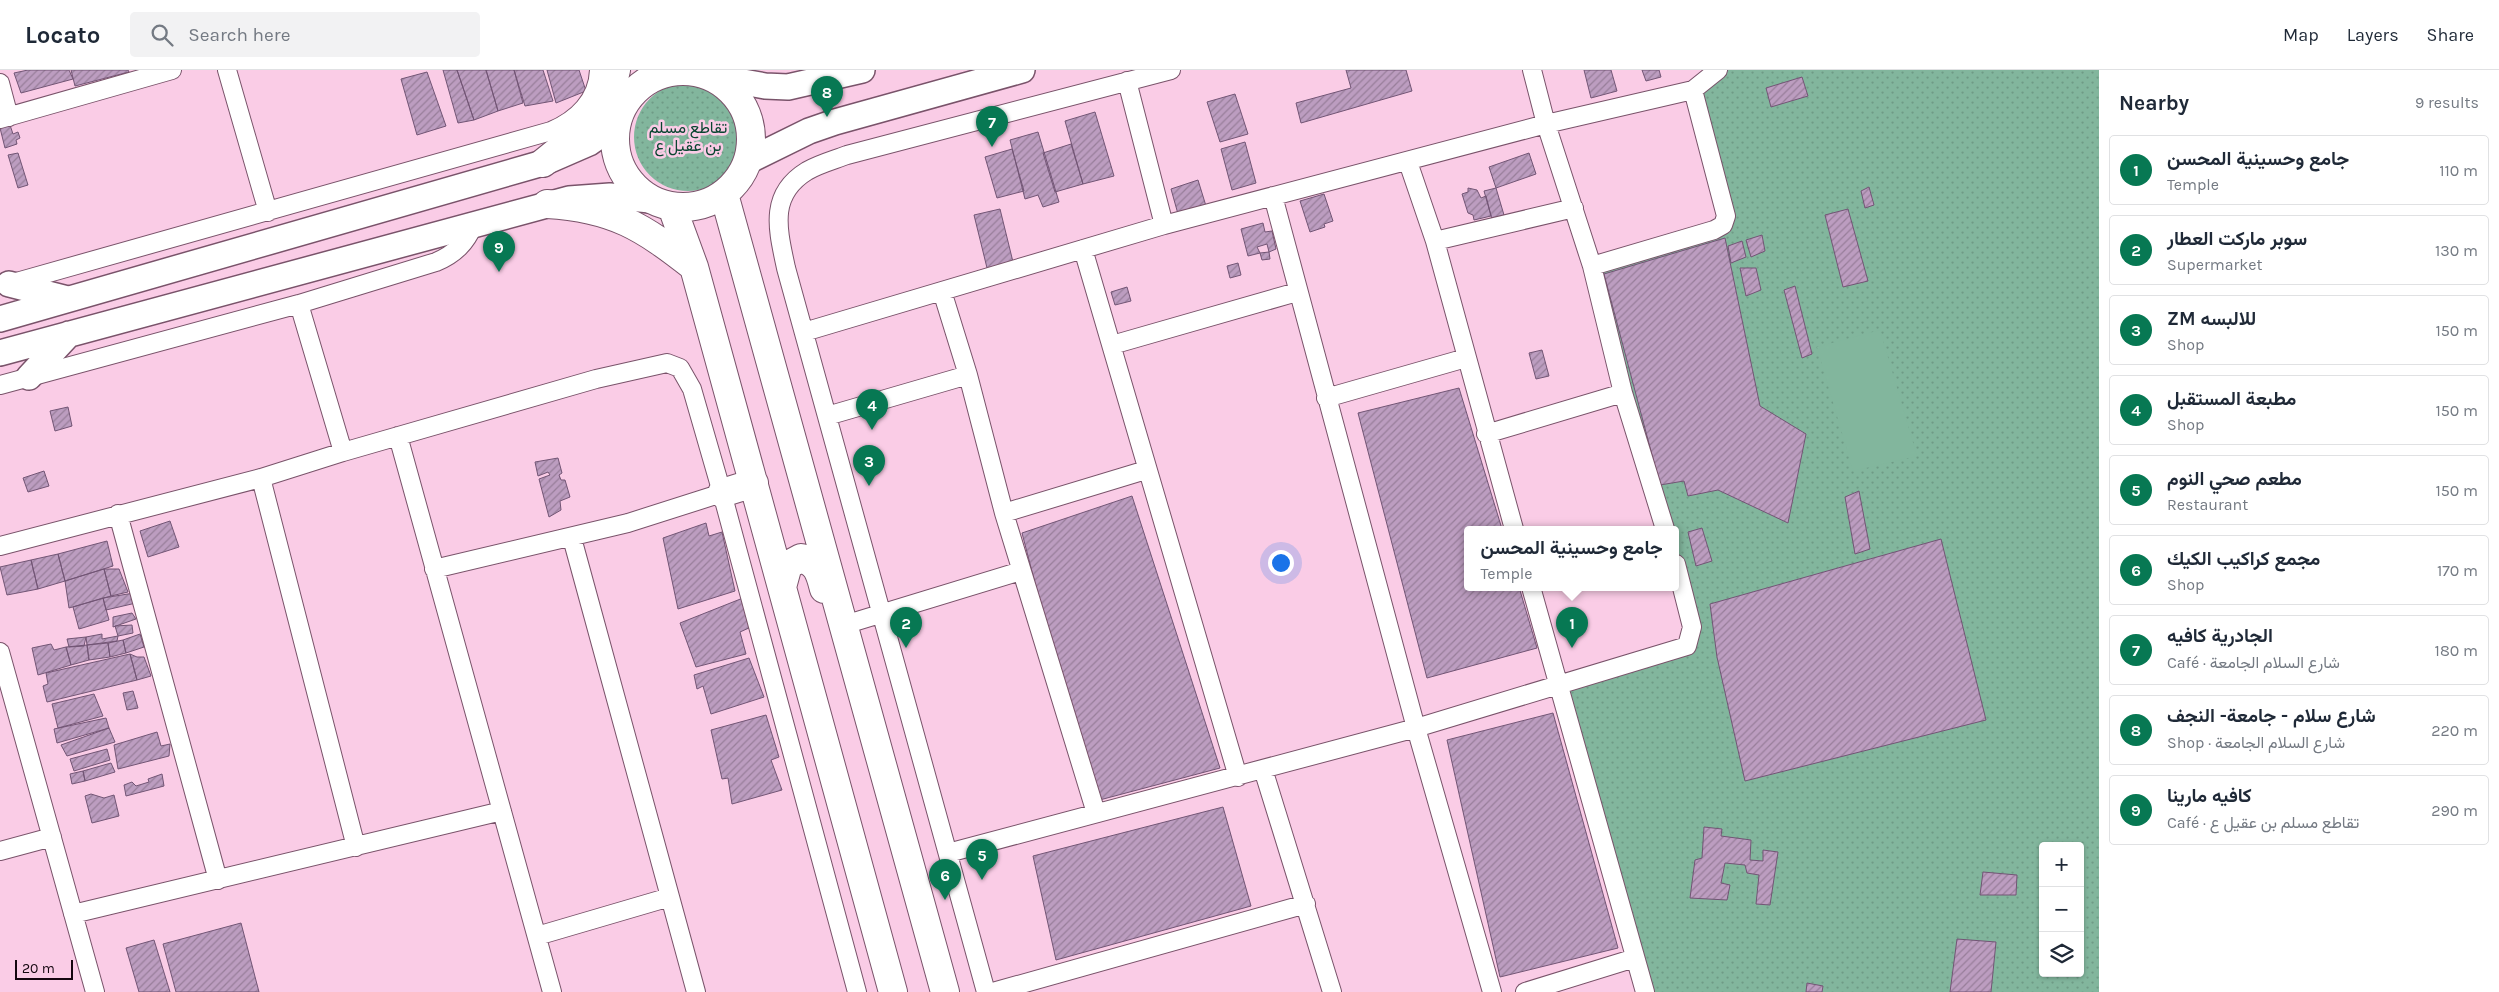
<!DOCTYPE html>
<html lang="en">
<head>
<meta charset="utf-8">
<style>
  :root { --surface:#fff; --page:#f2f2f3; --text:#1f2937; --muted:#747a83; --line:#e0e1e3; --accent:#077853 }
  body { margin:0; font-family:Karla,Vazirmatn,sans-serif; background:var(--page); color:var(--text) }
  .controls { position:absolute; right:15px; bottom:15px; display:grid; overflow:hidden; border-radius:5px; box-shadow:0 1px 4px #0004 }
  .controls button { width:45px; height:45px; display:grid; place-items:center; padding:0; border:0; border-bottom:1px solid var(--line); background:var(--surface); color:var(--text); font:25px sans-serif }
  .scale { position:absolute; left:15px; bottom:12px; width:58px; box-sizing:border-box; padding-left:5px; border:2px solid #14060f; border-top:0; font-size:14px; line-height:18px; white-space:nowrap; color:#14060f; -webkit-text-stroke:4px #facce6; paint-order:stroke }
  .you { position:absolute; left:1280px; top:492px; width:18px; height:18px; margin:-12px; border:4px solid #fff; border-radius:50%; background:#1a73e8; box-shadow:0 0 0 8px #1a73e833 }
  .badge { display:grid; place-items:center; width:32px; height:32px; border-radius:50%; background:var(--accent); color:#fff; font-size:16px; font-weight:700 }
  .pin { position:absolute; translate:-50% -41px; filter:drop-shadow(0 1px 2px #0008) }
  .pin::after { content:''; position:absolute; top:26px; width:18px; height:15px; background:inherit; clip-path:polygon(0 0,100% 0,50% 100%) }
  .popup { position:absolute; left:1464px; top:456px; width:215px; height:65px; box-sizing:border-box; display:grid; place-content:center; border-radius:5px; background:var(--surface); filter:drop-shadow(0 1px 4px #0005); font-size:16px; white-space:nowrap; color:var(--muted) }
  .popup b { font-size:19px; color:var(--text) }
  .popup::after { content:''; position:absolute; left:50%; top:100%; margin-left:-10px; border:10px solid transparent; border-top-color:var(--surface) }
  .list { margin:0; padding:0; list-style:none }
  h2 { display:flex; justify-content:space-between; align-items:center; height:65px; margin:0; padding:0 20px; font-size:21px }
  h2 small { font-size:16px; font-weight:400; color:var(--muted) }
  .list li { display:grid; grid-template-columns:32px 1fr auto; gap:15px; align-items:center; box-sizing:border-box; height:70px; margin:0 10px 10px; padding:0 10px; border:1px solid var(--line); border-radius:5px }
  .list b { display:block; font-size:19px; white-space:nowrap }
  .list p { margin:0; font-size:16px; white-space:nowrap; color:var(--muted) }
  .list em { font-size:16px; font-style:normal; color:var(--muted) }
  .icon { flex:none; width:28px; height:28px; fill:none; stroke:currentColor; stroke-width:2; stroke-linecap:round; stroke-linejoin:round }
  .map { position:relative; flex:none; width:2099px; height:922px; overflow:hidden }
  header { display:flex; align-items:center; gap:30px; box-sizing:border-box; height:70px; padding:0 25px; background:var(--surface); border-bottom:1px solid var(--line) }
  header strong { font-size:24px }
  nav { display:flex; gap:28px; margin-inline-start:auto; font-size:18px }
  .search { width:350px; height:45px; background:var(--page); display:flex; align-items:center; gap:12px; box-sizing:border-box; padding:0 18px; border-radius:5px; color:var(--muted); font-size:19px }
  main { display:flex }
  aside { flex:1; background:var(--surface) }
  .map>svg:first-child { display:block }
  .grass { fill:url(#grass-dots); fill-rule:evenodd }
  .pitch { fill:#82b69d }
  .building { fill:url(#building-hatch); stroke:#725575 }
  .lines { fill:none; stroke-linecap:round; stroke-linejoin:round }
  .minor-casing { stroke:#79536a; stroke-width:20 }
  .secondary-casing { stroke:#79536a; stroke-width:28 }
  .primary-casing { stroke:#79536a; stroke-width:30 }
  .minor { stroke:#fff; stroke-width:18 }
  .secondary { stroke:#fff; stroke-width:25 }
  .primary { stroke:#fff; stroke-width:28 }
  .labels { text-anchor:middle; dominant-baseline:central; stroke-width:5; stroke-linejoin:round; paint-order:stroke }
  .park-label { font-size:16px; fill:#094530; stroke:#facce6 }
</style>
</head>
<body>
<header>
<strong>Locato</strong>
<div class="search"><svg class="icon" aria-label="search" viewBox="0 0 24 24"><circle cx="10" cy="10" r="6"/><path d="M15 15l6 6"/></svg>Search here</div>
<nav><a>Map</a><a>Layers</a><a>Share</a></nav>
</header>
<main>
<div class="map">
<svg width="2099" height="922" viewBox="0 0 2099 922">
  <defs>
    <pattern id="grass-dots" width="8" height="8" patternUnits="userSpaceOnUse" patternTransform="scale(1.25)"><rect width="8" height="8" fill="#82b69d"/><path d="M2 2h.1M6 6h.1" fill="none" stroke="#6f9b86" stroke-width="1.8" stroke-linecap="round"/></pattern>
    <pattern id="building-hatch" width="6" height="6" patternUnits="userSpaceOnUse" patternTransform="scale(1.25)"><rect width="6" height="6" fill="#bc9dc0"/><path d="M-1 1l2-2M0 6l6-6M5 7l2-2" fill="none" stroke="#987e9a"/></pattern>
  </defs>
  <rect width="100%" height="100%" fill="#facce6"/>
  <!-- grass -->
  <path class="grass" d="M 1718,0 L 2099,0 L 2099,922 L 1645,922 L 1560,616 L 1686,576 L 1676,494 L 1676,459 L 1665,459 L 1592,196 L 1723,155 L 1693,20 ZM 2043,776 L 2080,776 L 2080,903 L 2043,903 Z
    M634 67a54 54 0 1 1 108 0a54 54 0 1 1-108 0Z"/>
  <!-- pitch -->
  <path class="pitch" d="M 1880,260 L 1917,386 L 1853,401 L 1817,277 Z"/>
  <!-- building -->
  <path class="building" d="M 28,0 L 69,0 L 73,9 L 21,23 L 14,3 Z
    M 71,0 L 128,0 L 129,2 L 75,16 Z
    M 443,0 L 457,0 L 474,50 L 458,53 Z
    M 457,0 L 486,0 L 498,41 L 474,50 Z
    M 486,0 L 514,0 L 523,33 L 498,41 Z
    M 514,0 L 543,0 L 553,31 L 525,36 Z
    M 547,0 L 579,0 L 586,21 L 556,33 Z
    M 1346,0 L 1406,0 L 1412,21 L 1301,53 L 1296,33 L 1351,18 Z
    M 1584,0 L 1611,0 L 1617,21 L 1591,28 Z
    M 1642,0 L 1659,0 L 1661,7 L 1646,11 Z
    M 427,2 L 446,56 L 417,65 L 401,9 Z
    M 1802,7 L 1808,26 L 1771,37 L 1766,18 Z
    M 1235,24 L 1248,64 L 1220,72 L 1207,32 Z
    M 1095,42 L 1114,106 L 1083,114 L 1065,51 Z
    M 10,55 L 13,64 L 18,62 L 20,68 L 16,70 L 17,74 L 5,78 L 0,58 Z
    M 1038,62 L 1059,132 L 1043,137 L 1038,125 L 1025,129 L 1010,70 Z
    M 1245,72 L 1256,113 L 1232,120 L 1221,79 Z
    M 1071,74 L 1083,114 L 1055,122 L 1043,83 Z
    M 1012,79 L 1024,121 L 997,128 L 985,87 Z
    M 18,83 L 28,115 L 18,118 L 8,85 Z
    M 1529,83 L 1536,104 L 1496,118 L 1489,97 Z
    M 1198,110 L 1206,136 L 1178,144 L 1171,119 Z
    M 1869,117 L 1874,135 L 1865,138 L 1861,121 Z
    M 1468,118 L 1477,120 L 1481,128 L 1486,126 L 1491,146 L 1474,150 L 1473,145 L 1468,143 L 1462,124 L 1468,122 Z
    M 1496,118 L 1504,145 L 1492,149 L 1484,121 Z
    M 1324,124 L 1333,151 L 1324,154 L 1325,157 L 1310,162 L 1300,131 Z
    M 1000,139 L 1014,196 L 988,202 L 974,145 Z
    M 1848,139 L 1868,211 L 1843,217 L 1825,145 Z
    M 1263,153 L 1265,162 L 1272,161 L 1276,179 L 1269,182 L 1267,174 L 1257,177 L 1260,183 L 1248,186 L 1241,159 Z
    M 1762,165 L 1765,181 L 1751,187 L 1746,170 Z
    M 1725,168 L 1760,336 L 1806,364 L 1788,453 L 1718,420 L 1688,426 L 1684,411 L 1660,415 L 1604,204 Z
    M 1742,171 L 1746,187 L 1731,193 L 1728,176 Z
    M 1269,182 L 1270,189 L 1262,190 L 1260,183 Z
    M 1238,193 L 1241,205 L 1230,208 L 1227,196 Z
    M 1740,198 L 1756,198 L 1761,220 L 1746,226 Z
    M 1795,216 L 1812,284 L 1802,288 L 1784,220 Z
    M 1127,217 L 1131,231 L 1115,235 L 1111,222 Z
    M 1542,280 L 1549,306 L 1536,309 L 1529,283 Z
    M 1459,318 L 1502,459 L 1468,459 L 1468,517 L 1519,517 L 1537,578 L 1427,608 L 1358,343 Z
    M 68,337 L 72,356 L 55,361 L 50,341 Z
    M 558,388 L 562,403 L 559,405 L 561,410 L 565,410 L 570,427 L 560,431 L 561,440 L 549,447 L 539,409 L 550,405 L 548,402 L 538,406 L 535,392 Z
    M 44,401 L 49,416 L 28,422 L 23,408 Z
    M 1859,421 L 1870,479 L 1855,484 L 1845,427 Z
    M 1132,426 L 1220,698 L 1092,732 L 1022,463 Z
    M 170,451 L 179,477 L 148,487 L 140,461 Z
    M 706,453 L 709,466 L 722,462 L 735,521 L 678,539 L 663,468 Z
    M 1702,458 L 1712,491 L 1696,496 L 1688,462 Z
    M 1941,469 L 1986,650 L 1745,711 L 1717,587 L 1710,534 Z
    M 107,471 L 113,496 L 65,511 L 58,484 Z
    M 58,484 L 65,511 L 38,519 L 31,490 Z
    M 31,490 L 38,519 L 7,525 L 0,497 Z
    M 104,499 L 111,526 L 69,538 L 65,511 Z
    M 104,499 L 119,499 L 128,522 L 111,526 Z
    M 134,523 L 136,533 L 106,540 L 103,528 Z
    M 103,528 L 109,550 L 79,559 L 73,537 Z
    M 743,528 L 751,557 L 740,562 L 746,584 L 696,597 L 680,553 Z
    M 132,543 L 136,549 L 113,557 L 113,547 Z
    M 132,555 L 133,563 L 118,566 L 115,556 Z
    M 102,564 L 102,569 L 118,566 L 117,571 L 87,575 L 86,567 Z
    M 140,564 L 144,577 L 126,583 L 123,570 Z
    M 86,567 L 84,576 L 69,577 L 67,569 Z
    M 123,570 L 126,583 L 110,587 L 108,573 Z
    M 108,573 L 110,587 L 89,590 L 87,575 Z
    M 51,574 L 54,580 L 66,577 L 71,595 L 38,605 L 32,578 Z
    M 87,575 L 89,590 L 71,595 L 66,577 Z
    M 130,584 L 137,610 L 47,632 L 43,616 L 48,614 L 46,603 Z
    M 130,584 L 137,587 L 144,587 L 151,606 L 137,610 Z
    M 749,588 L 764,627 L 711,644 L 703,616 L 697,619 L 694,605 Z
    M 133,621 L 138,638 L 127,640 L 123,623 Z
    M 94,624 L 103,646 L 58,658 L 52,634 Z
    M 1553,643 L 1618,878 L 1500,907 L 1447,670 Z
    M 766,645 L 779,687 L 771,690 L 782,720 L 732,734 L 728,708 L 722,709 L 711,660 Z
    M 106,648 L 109,658 L 57,673 L 54,659 Z
    M 109,658 L 115,672 L 67,686 L 61,675 Z
    M 157,662 L 161,676 L 170,674 L 169,686 L 118,699 L 114,675 Z
    M 107,679 L 110,690 L 74,701 L 70,689 Z
    M 111,693 L 115,702 L 85,711 L 83,701 Z
    M 83,701 L 85,711 L 72,714 L 70,704 Z
    M 162,704 L 164,716 L 126,726 L 124,715 L 132,712 L 136,716 L 149,712 L 148,709 Z
    M 91,724 L 104,728 L 114,725 L 119,746 L 92,753 L 85,726 Z
    M 1223,737 L 1251,836 L 1056,890 L 1033,786 Z
    M 1704,757 L 1722,759 L 1721,766 L 1751,770 L 1750,790 L 1763,791 L 1763,780 L 1778,782 L 1770,835 L 1756,834 L 1759,805 L 1747,803 L 1745,795 L 1725,793 L 1721,813 L 1730,815 L 1727,830 L 1690,828 L 1695,790 L 1702,788 Z
    M 1983,802 L 2017,805 L 2016,825 L 1980,825 Z
    M 241,853 L 259,922 L 176,922 L 163,874 Z
    M 1957,869 L 1996,872 L 1991,922 L 1950,922 Z
    M 154,870 L 170,922 L 139,922 L 126,878 Z
    M 1807,913 L 1823,916 L 1822,922 L 1806,922 Z"/>
  <g class="lines">
    <defs>
      <path id="minor" d="M 227,0 L 268,142
        M 1532,0 L 1546,54 L 1592,196 L 1623,323 L 1665,459
        M 1127,11 L 1164,155
        M 0,13 L 9,47
        M 0,49 L 172,0
        M 1408,92 L 1435,171 L 1514,459
        M 1273,126 L 1416,658 L 1492,922
        M 1435,171 L 1574,138
        M 1083,179 L 1238,707
        M 1592,196 L 1714,160 L 1723,155 L 1726,146 L 1693,20
        M 13,213 L 551,61 C 577,50 598,30 599,0
        M 942,221 L 968,305 L 1004,443 L 1096,743
        M 299,234 L 343,382
        M 804,262 L 1164,155 L 1546,54 L 1693,20 L 1718,0
        M 1112,275 L 1297,222
        M 0,315 L 299,234 L 436,192 C 455,184 466,173 474,154
        M 1326,328 L 1466,288
        M 827,346 L 968,305
        M 1486,364 L 1623,323
        M 398,366 L 552,922
        M 261,408 L 356,777
        M 722,423 L 857,922
        M 1004,443 L 1146,400
        M 118,444 L 218,810
        M 572,468 L 696,922
        M 0,476 L 261,408 L 343,382 L 596,309 L 667,293 L 680,298 L 692,319 L 722,423 L 628,453 L 434,499
        M 1531,517 L 1645,922
        M 844,555 L 1021,501
        M 0,582 L 95,922
        M 1263,699 L 1332,922
        M 0,781 L 52,767
        M 948,783 L 1416,658 L 1687,576 L 1692,557 L 1676,494
        M 73,844 L 502,741
        M 537,866 L 670,827
        M 986,922 L 786,198 C 778,160 768,125 807,101 C 819,94 834,90 847,85 L 1171,0
        M 993,922 L 1306,834
        M 1525,922 L 1635,888"/>
      <path id="secondary" d="M 710,6 L 765,16 L 788,17 L 862,0
        M 748,91 L 809,61 L 835,52 L 1022,0
        M 9,214 L 68,229
        M 0,249 L 543,93 L 589,73 L 616,54
        M 0,283 L 569,129 L 610,126 L 650,130
        M 29,307 L 69,264"/>
      <path id="primary" d="M615 69a68 68 0 1 1 136 0a68 68 0 1 1-136 0Z
        M 543,93 L 591,54 L 608,33 L 616,0
        M 724,124 L 945,922
        M 547,134 C 614,138 643,157 694,197
        M 672,137 L 694,197 L 893,922
        M 722,423 L 754,413
        M 782,517 L 788,495 L 801,488 C 818,493 820,504 824,519"/>
    </defs>
    <!-- minor casing -->
    <use href="#minor" class="minor-casing"/>
    <!-- secondary casing -->
    <use href="#secondary" class="secondary-casing"/>
    <!-- primary casing -->
    <use href="#primary" class="primary-casing"/>
    <!-- minor -->
    <use href="#minor" class="minor"/>
    <!-- secondary -->
    <use href="#secondary" class="secondary"/>
    <!-- primary -->
    <use href="#primary" class="primary"/>
  </g>
  <g class="labels">
    <!-- park labels -->
    <g class="park-label">
      <text x="688" y="57">تقاطع مسلم<tspan x="688" dy="18">بن عقيل ع</tspan></text>
    </g>
  </g>
</svg>
<div class="controls">
<button>+</button>
<button>−</button>
<button><svg class="icon" aria-label="layers" viewBox="0 0 24 24"><path d="M12 4l9 5-9 5-9-5zM3 14l9 5 9-5"/></svg></button>
</div>
<div class="scale">20 m</div>
<div class="you"></div>
<div class="pin badge" style="left:1572px;top:578px">1</div>
<div class="popup"><b>جامع وحسينية المحسن</b>Temple</div>
<div class="pin badge" style="left:906px;top:578px">2</div>
<div class="pin badge" style="left:869px;top:416px">3</div>
<div class="pin badge" style="left:872px;top:360px">4</div>
<div class="pin badge" style="left:982px;top:810px">5</div>
<div class="pin badge" style="left:945px;top:830px">6</div>
<div class="pin badge" style="left:992px;top:77px">7</div>
<div class="pin badge" style="left:827px;top:47px">8</div>
<div class="pin badge" style="left:499px;top:202px">9</div>
</div>
<aside>
<h2>Nearby<small>9 results</small></h2>
<ul class="list">
<li><span class="badge">1</span><div><b>جامع وحسينية المحسن</b><p>Temple</p></div><em>110 m</em></li>
<li><span class="badge">2</span><div><b>سوبر ماركت العطار</b><p>Supermarket</p></div><em>130 m</em></li>
<li><span class="badge">3</span><div><b>ZM للالبسه</b><p>Shop</p></div><em>150 m</em></li>
<li><span class="badge">4</span><div><b>مطبعة المستقبل</b><p>Shop</p></div><em>150 m</em></li>
<li><span class="badge">5</span><div><b>مطعم صحي النوم</b><p>Restaurant</p></div><em>150 m</em></li>
<li><span class="badge">6</span><div><b>مجمع كراكيب الكيك</b><p>Shop</p></div><em>170 m</em></li>
<li><span class="badge">7</span><div><b>الجادرية كافيه</b><p>Café · شارع السلام الجامعة</p></div><em>180 m</em></li>
<li><span class="badge">8</span><div><b>شارع سلام - جامعة- النجف</b><p>Shop · شارع السلام الجامعة</p></div><em>220 m</em></li>
<li><span class="badge">9</span><div><b>كافيه مارينا</b><p>Café · تقاطع مسلم بن عقيل ع</p></div><em>290 m</em></li>
</ul>
</aside>
</main>
</body>
</html>
